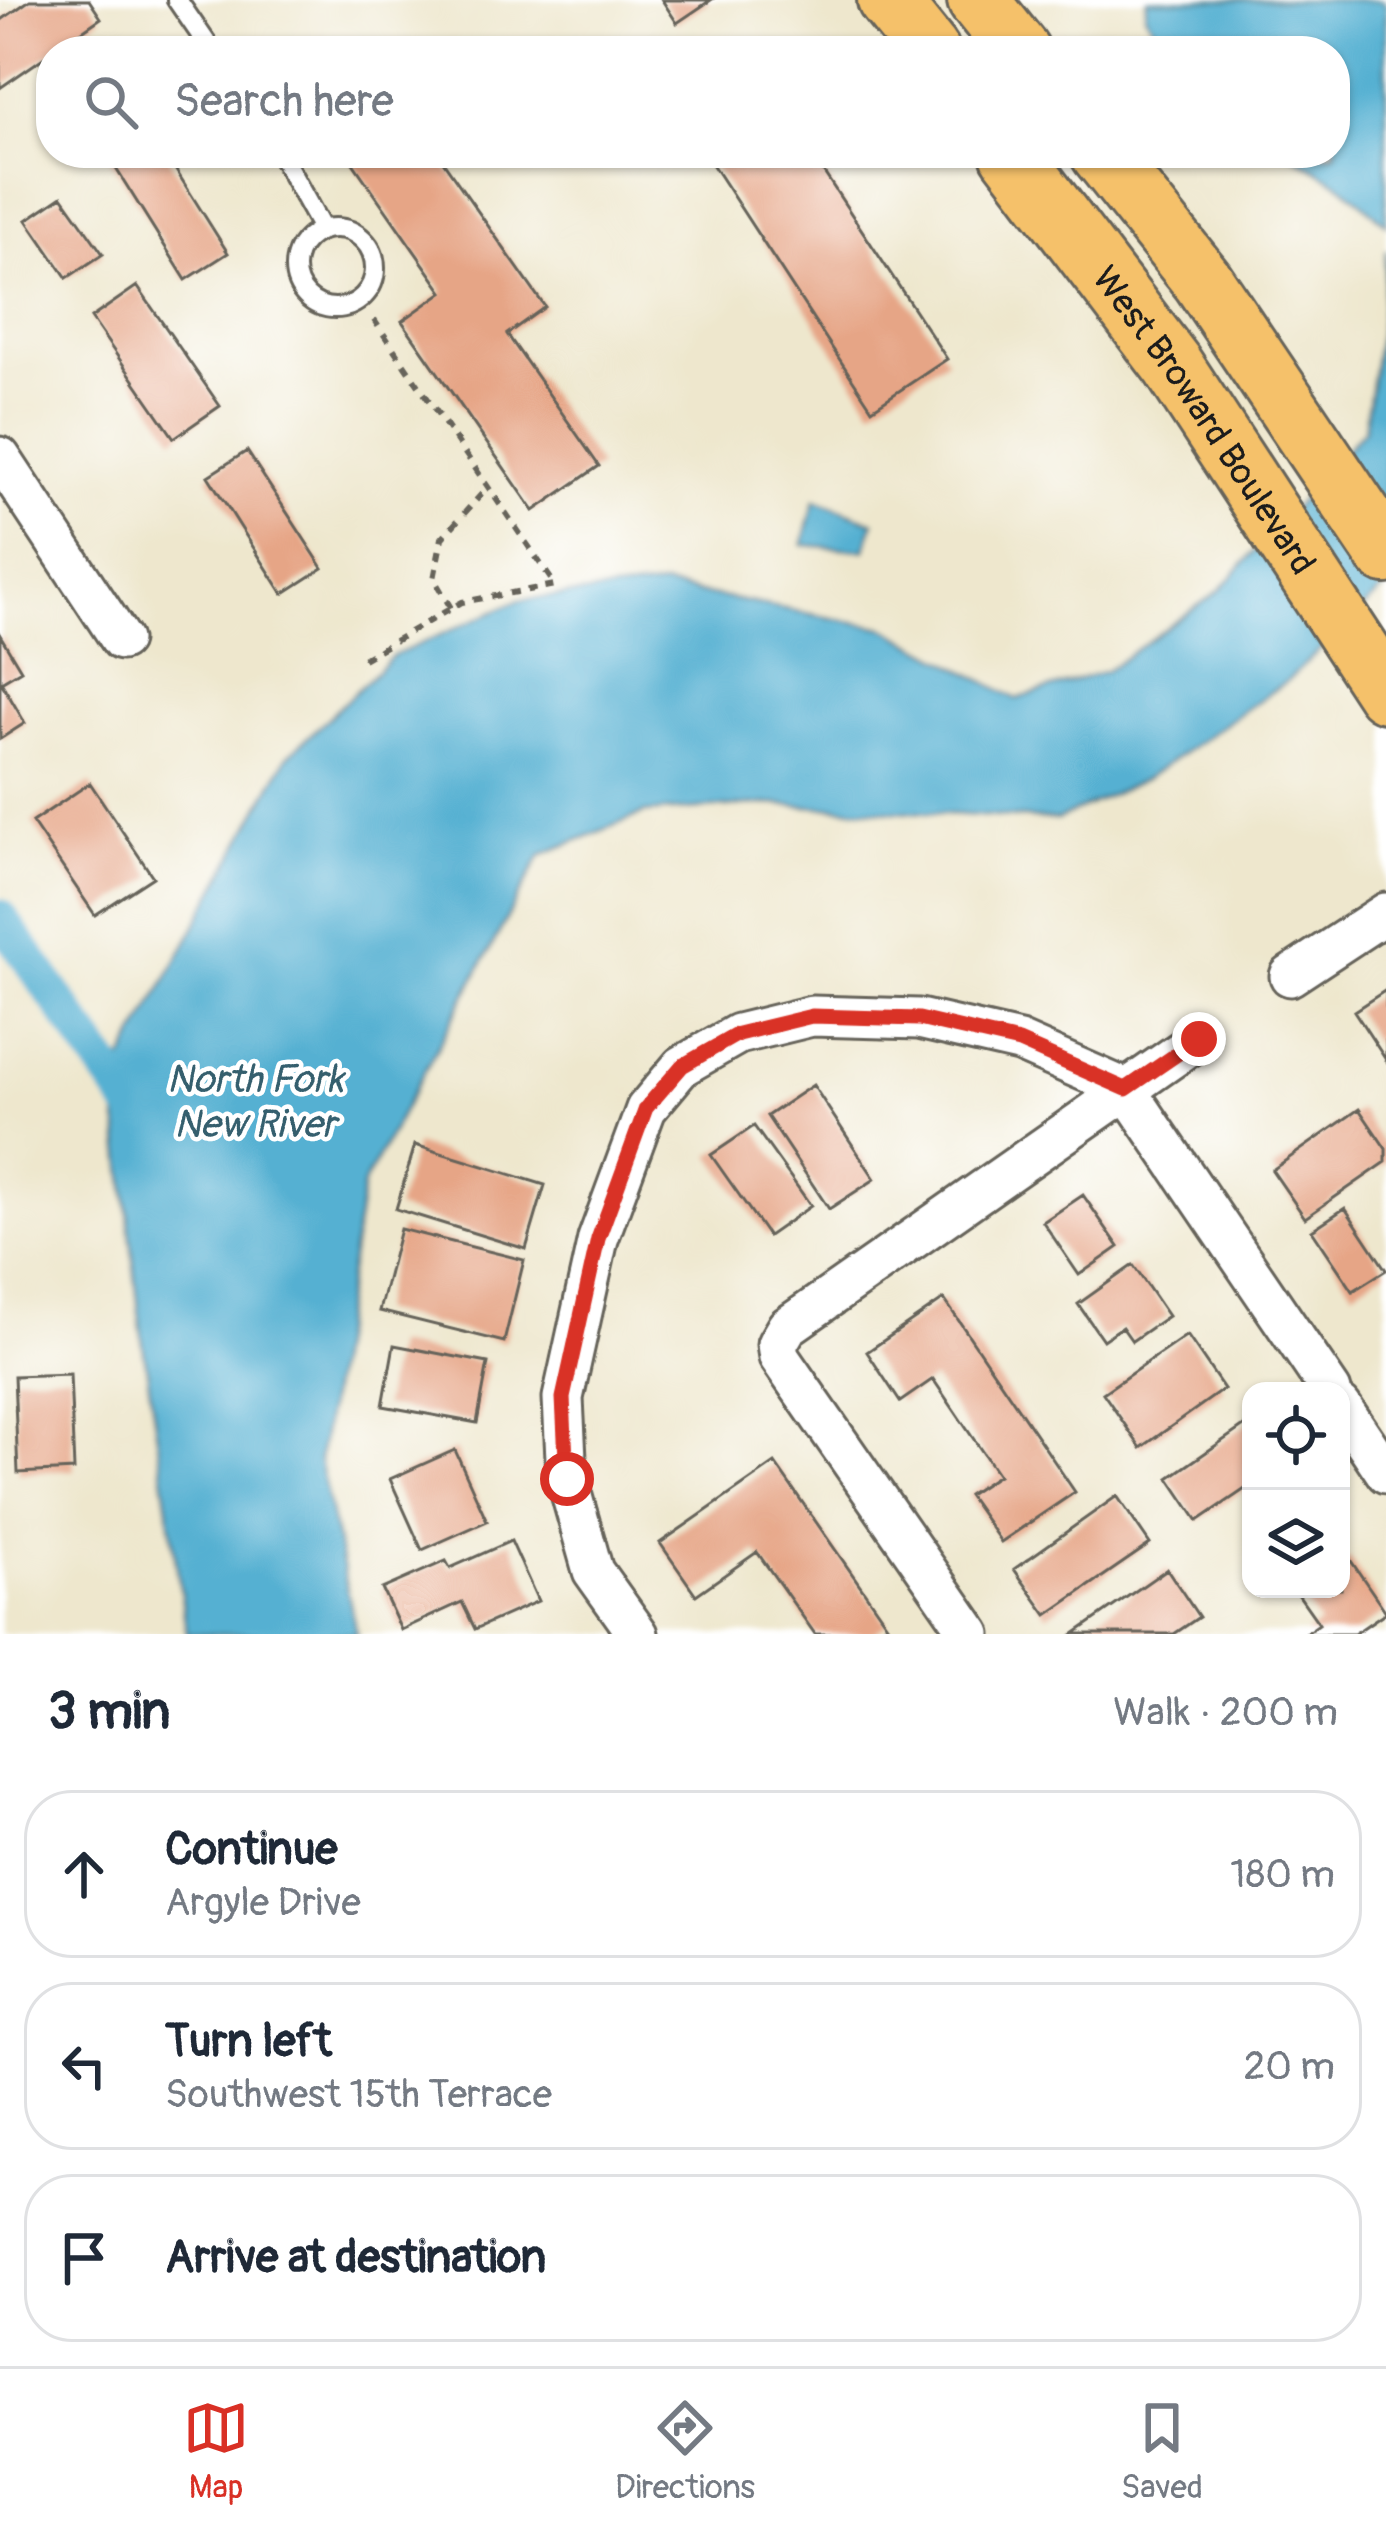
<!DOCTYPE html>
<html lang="en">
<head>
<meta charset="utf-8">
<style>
  :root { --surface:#fff; --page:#f2f2f3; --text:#1f2937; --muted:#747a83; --line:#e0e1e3; --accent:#d93025 }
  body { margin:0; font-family:Pangolin,sans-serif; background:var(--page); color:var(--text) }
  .controls { position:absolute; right:36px; bottom:36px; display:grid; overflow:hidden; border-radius:24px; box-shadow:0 3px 9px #0004 }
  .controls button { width:108px; height:108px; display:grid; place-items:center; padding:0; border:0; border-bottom:3px solid var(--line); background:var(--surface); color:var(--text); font:60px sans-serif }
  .stop { position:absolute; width:36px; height:36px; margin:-27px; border:9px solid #d93025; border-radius:50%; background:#fff }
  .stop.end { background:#d93025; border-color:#fff; box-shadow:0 3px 12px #0008 }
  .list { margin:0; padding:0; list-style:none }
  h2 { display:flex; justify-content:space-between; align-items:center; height:156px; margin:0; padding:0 48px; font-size:51px }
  h2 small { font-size:39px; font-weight:400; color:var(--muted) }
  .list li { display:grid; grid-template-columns:78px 1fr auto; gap:36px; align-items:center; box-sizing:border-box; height:168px; margin:0 24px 24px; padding:0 24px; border:3px solid var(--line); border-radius:48px }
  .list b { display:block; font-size:45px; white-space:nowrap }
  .list p { margin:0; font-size:39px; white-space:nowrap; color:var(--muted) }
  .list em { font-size:39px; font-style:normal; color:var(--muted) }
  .icon { flex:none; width:66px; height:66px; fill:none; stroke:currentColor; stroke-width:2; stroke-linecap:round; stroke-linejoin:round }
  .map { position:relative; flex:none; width:1386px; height:1634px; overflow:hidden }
  .search { position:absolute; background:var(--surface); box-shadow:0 3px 9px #0004; left:36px; right:36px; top:36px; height:132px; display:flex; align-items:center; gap:30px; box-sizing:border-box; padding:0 42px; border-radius:48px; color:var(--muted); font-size:45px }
  .sheet { height:732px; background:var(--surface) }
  nav { display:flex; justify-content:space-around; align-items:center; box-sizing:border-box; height:168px; border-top:3px solid var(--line); background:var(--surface); font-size:33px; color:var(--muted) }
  nav a { display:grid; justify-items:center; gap:6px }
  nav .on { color:var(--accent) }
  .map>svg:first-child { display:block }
  .water { fill:#54b0d2; stroke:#386677; stroke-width:3 }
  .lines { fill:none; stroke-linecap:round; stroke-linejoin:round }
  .canal { stroke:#54b0d2; stroke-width:36 }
  .building { fill:#e6a586 }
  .lane-casing { stroke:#66635a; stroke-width:24 }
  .street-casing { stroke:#66635a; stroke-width:45 }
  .primary-casing { stroke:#66635a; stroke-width:66 }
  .path { stroke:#66635a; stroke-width:6; stroke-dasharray:9 9; stroke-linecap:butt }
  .lane { stroke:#fff; stroke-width:18 }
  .street { stroke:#fff; stroke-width:39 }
  .primary { stroke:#f5c16b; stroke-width:60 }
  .route { stroke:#d93025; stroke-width:15 }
  .labels { text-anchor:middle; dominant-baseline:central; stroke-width:9; stroke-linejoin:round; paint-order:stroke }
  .street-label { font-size:36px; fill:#1c1c1c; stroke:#fff }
  .water-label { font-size:39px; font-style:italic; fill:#355f6e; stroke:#fff }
</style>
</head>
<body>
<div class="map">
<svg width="1386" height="1634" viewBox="0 0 1386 1634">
  <rect width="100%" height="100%" fill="#fff"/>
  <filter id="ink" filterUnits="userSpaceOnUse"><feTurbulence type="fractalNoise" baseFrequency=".00833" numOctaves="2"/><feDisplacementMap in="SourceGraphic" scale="24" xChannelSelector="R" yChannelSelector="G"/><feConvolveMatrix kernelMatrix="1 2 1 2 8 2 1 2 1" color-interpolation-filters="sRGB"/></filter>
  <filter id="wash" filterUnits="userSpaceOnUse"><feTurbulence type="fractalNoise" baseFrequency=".004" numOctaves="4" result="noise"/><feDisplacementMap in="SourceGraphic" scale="48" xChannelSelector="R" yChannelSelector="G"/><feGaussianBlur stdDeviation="2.7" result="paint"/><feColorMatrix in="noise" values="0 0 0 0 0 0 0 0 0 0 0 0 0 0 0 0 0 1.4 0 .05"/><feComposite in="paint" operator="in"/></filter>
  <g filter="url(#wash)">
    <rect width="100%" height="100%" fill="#eee7cd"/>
    <!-- water -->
    <path class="water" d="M 1147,0 L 1381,0 L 1386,4 L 1386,224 L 1343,186 L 1289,153 L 1335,153 L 1335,51 L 1169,51 L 1145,14 Z
      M 1386,249 L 1386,587 L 1288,680 L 1147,778 L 1057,820 L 766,804 L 645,813 L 541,855 L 363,1185 L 319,1460 L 357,1634 L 187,1634 L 142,1338 L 113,1078 L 287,757 L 393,656 L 519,600 L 663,586 L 885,628 L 1017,699 L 1106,671 L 1220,590 L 1364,429 L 1381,319 Z
      M 815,500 L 874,522 L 865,550 L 803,545 Z"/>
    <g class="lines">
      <!-- canal -->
      <path class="canal" d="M 0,917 L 139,1116"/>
    </g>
    <g id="blocks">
      <!-- building -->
      <path class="building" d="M 30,0 L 89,0 L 101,18 L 0,88 L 0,21 Z
        M 662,0 L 711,0 L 677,23 Z
        M 120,153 L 165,153 L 228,253 L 186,280 L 110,159 Z
        M 346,153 L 437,153 L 545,307 L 507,334 L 599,466 L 534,511 L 402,321 L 443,292 Z
        M 729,153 L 811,153 L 947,359 L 872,409 L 712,164 Z
        M 62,196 L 103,254 L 67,278 L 27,220 Z
        M 137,286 L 220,406 L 174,438 L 91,318 Z
        M 247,451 L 323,568 L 283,594 L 208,476 Z
        M 0,635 L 21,670 L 1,682 L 25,723 L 0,739 Z
        M 90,783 L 153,877 L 95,915 L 32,822 Z
        M 1386,990 L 1386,1060 L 1354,1011 Z
        M 813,1085 L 875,1179 L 829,1209 L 767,1116 Z
        M 1359,1109 L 1386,1149 L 1386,1162 L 1305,1218 L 1272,1170 Z
        M 754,1126 L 811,1206 L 768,1236 L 711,1155 Z
        M 415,1145 L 545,1185 L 526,1249 L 396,1209 Z
        M 1083,1195 L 1119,1247 L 1079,1275 L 1043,1222 Z
        M 1345,1208 L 1386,1270 L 1353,1291 L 1312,1230 Z
        M 400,1229 L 524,1260 L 504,1342 L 379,1311 Z
        M 1133,1265 L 1168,1316 L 1132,1341 L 1122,1327 L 1103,1340 L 1078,1304 Z
        M 944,1299 L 1075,1492 L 1001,1542 L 968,1495 L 998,1475 L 933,1379 L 900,1402 L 867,1352 Z
        M 1187,1335 L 1224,1389 L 1141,1448 L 1103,1393 Z
        M 394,1345 L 488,1363 L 477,1423 L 383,1406 Z
        M 70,1374 L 74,1470 L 18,1473 L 14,1376 Z
        M 1251,1421 L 1251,1485 L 1198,1521 L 1169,1478 Z
        M 455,1450 L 487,1521 L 422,1550 L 390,1479 Z
        M 775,1463 L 887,1624 L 872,1634 L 815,1634 L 757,1552 L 696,1595 L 660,1543 Z
        M 1117,1496 L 1150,1544 L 1047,1615 L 1014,1569 Z
        M 511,1541 L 538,1601 L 475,1629 L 462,1602 L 401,1630 L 382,1589 L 446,1561 L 450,1568 Z
        M 1349,1558 L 1386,1612 L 1354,1634 L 1305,1634 L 1319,1624 L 1298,1594 L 1305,1589 L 1341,1589 L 1341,1564 Z
        M 1167,1569 L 1199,1617 L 1174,1634 L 1074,1634 Z"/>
    </g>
  </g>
  <g filter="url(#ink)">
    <use href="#blocks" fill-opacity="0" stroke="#66635a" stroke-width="3"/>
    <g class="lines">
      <defs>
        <path id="lane" d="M 177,0 L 212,51
          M 280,153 L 322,229
          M295 268a40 40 0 1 1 80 0a40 40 0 1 1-80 0Z"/>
        <path id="street" d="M 0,457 L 121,640
          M 1290,976 L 1386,913
          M 1341,1406 L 1386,1473
          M 638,1634 L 593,1571 L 567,1479 L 563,1398 L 598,1239 L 646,1109 L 682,1066 L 738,1034 L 812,1016 L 919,1019 L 1019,1042 L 1126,1089 L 1331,1391
          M 971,1634 L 779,1357 L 777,1344 L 787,1327 L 1199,1039"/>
        <g id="primary">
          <path d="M 888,0 L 929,51"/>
          <path d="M 978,0 L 1019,51"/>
          <path id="s1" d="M 1011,153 L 1172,365 L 1386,692"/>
          <path d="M 1101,153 L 1203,281 L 1386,553"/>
        </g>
      </defs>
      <!-- lane casing -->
      <use href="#lane" class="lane-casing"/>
      <!-- street casing -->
      <use href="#street" class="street-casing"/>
      <!-- primary casing -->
      <use href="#primary" class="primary-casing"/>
      <!-- path -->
      <path class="path" d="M 451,608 L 434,579 L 442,538 L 488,487
        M 363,659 L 462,602 L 555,585 L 374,320"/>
      <!-- lane -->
      <use href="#lane" class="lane"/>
      <!-- street -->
      <use href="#street" class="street"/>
      <!-- primary -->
      <use href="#primary" class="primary"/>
    </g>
  </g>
  <g class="lines" filter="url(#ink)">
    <!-- route -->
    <path class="route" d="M 567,1479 L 563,1398 L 598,1239 L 646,1108 L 682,1066 L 738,1034 L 812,1016 L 919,1019 L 1019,1042 L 1126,1089 L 1199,1039"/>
  </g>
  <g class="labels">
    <!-- street labels -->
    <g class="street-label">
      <text stroke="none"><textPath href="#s1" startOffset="330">West Broward Boulevard</textPath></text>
    </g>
    <!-- water labels -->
    <g class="water-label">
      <text x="255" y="1079">North Fork<tspan x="255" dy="45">New River</tspan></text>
    </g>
  </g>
</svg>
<div class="controls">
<button><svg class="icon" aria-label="locate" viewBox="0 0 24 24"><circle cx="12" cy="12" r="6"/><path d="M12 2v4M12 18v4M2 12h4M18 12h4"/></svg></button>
<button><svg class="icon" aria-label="layers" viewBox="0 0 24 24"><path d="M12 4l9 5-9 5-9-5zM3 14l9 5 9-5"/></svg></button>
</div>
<div class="stop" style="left:567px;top:1479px"></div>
<div class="stop end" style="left:1199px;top:1039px"></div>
<div class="search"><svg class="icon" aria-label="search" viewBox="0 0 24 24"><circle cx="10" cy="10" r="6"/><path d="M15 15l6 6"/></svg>Search here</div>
</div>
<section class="sheet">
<h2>3 min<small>Walk · 200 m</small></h2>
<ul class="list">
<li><svg class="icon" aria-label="ahead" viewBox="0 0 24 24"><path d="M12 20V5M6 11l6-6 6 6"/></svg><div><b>Continue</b><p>Argyle Drive</p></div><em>180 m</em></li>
<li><svg class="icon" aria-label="left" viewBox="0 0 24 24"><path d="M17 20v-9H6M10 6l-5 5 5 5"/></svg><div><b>Turn left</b><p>Southwest 15th Terrace</p></div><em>20 m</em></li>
<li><svg class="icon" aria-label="arrive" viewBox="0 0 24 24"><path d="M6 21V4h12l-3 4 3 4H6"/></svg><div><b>Arrive at destination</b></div></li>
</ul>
</section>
<nav>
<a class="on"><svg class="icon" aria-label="map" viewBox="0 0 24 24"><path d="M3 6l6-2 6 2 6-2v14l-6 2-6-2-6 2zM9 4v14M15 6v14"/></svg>Map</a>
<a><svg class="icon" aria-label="directions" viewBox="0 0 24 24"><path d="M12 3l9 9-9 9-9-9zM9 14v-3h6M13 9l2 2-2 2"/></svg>Directions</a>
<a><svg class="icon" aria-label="saved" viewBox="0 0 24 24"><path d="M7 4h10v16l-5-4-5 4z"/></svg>Saved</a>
</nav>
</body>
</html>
